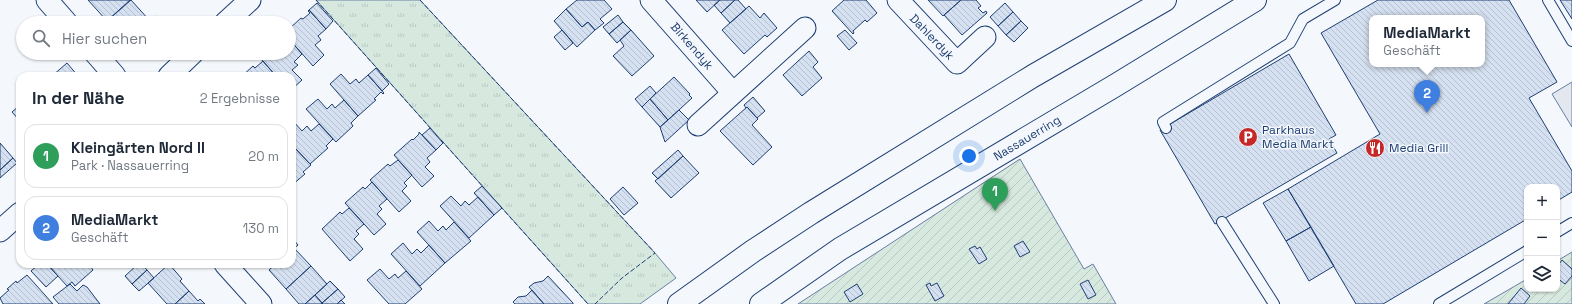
<!DOCTYPE html>
<html lang="de">
<head>
<meta charset="utf-8">
<style>
  :root { --surface:#fff; --page:#f6f6f7; --text:#1f2937; --muted:#747a83; --line:#e0e1e3; --accent:#2563eb }
  body { margin:0; font-family:"Space Grotesk",sans-serif; background:var(--page); color:var(--text) }
  .controls { position:absolute; right:12px; bottom:12px; display:grid; overflow:hidden; border-radius:8px; box-shadow:0 1px 3px #0004 }
  .controls button { width:36px; height:36px; display:grid; place-items:center; padding:0; border:0; border-bottom:1px solid var(--line); background:var(--surface); color:var(--text); font:20px sans-serif }
  .you { position:absolute; left:969px; top:156px; width:14px; height:14px; margin:-10px; border:3px solid #fff; border-radius:50%; background:#1a73e8; box-shadow:0 0 0 6px #1a73e833 }
  .badge { display:grid; place-items:center; width:26px; height:26px; border-radius:50%; background:var(--accent); color:#fff; font-size:13px; font-weight:700 }
  .pin { position:absolute; translate:-50% -33px; filter:drop-shadow(0 1px 2px #0008) }
  .pin::after { content:''; position:absolute; top:21px; width:14px; height:12px; background:inherit; clip-path:polygon(0 0,100% 0,50% 100%) }
  .popup { position:absolute; left:1369px; top:15px; width:116px; height:52px; box-sizing:border-box; display:grid; place-content:center; border-radius:8px; background:var(--surface); filter:drop-shadow(0 1px 3px #0005); font-size:13px; white-space:nowrap; color:var(--muted) }
  .popup b { font-size:15px; color:var(--text) }
  .popup::after { content:''; position:absolute; left:50%; top:100%; margin-left:-8px; border:8px solid transparent; border-top-color:var(--surface) }
  .list { margin:0; padding:0; list-style:none }
  h2 { display:flex; justify-content:space-between; align-items:center; height:52px; margin:0; padding:0 16px; font-size:17px }
  h2 small { font-size:13px; font-weight:400; color:var(--muted) }
  .list li { display:grid; grid-template-columns:26px 1fr auto; gap:12px; align-items:center; box-sizing:border-box; height:64px; margin:0 8px 8px; padding:0 8px; border:1px solid var(--line); border-radius:12px }
  .list b { display:block; font-size:15px; white-space:nowrap }
  .list p { margin:0; font-size:13px; white-space:nowrap; color:var(--muted) }
  .list em { font-size:13px; font-style:normal; color:var(--muted) }
  .icon { flex:none; width:22px; height:22px; fill:none; stroke:currentColor; stroke-width:2; stroke-linecap:round; stroke-linejoin:round }
  .map { position:relative; flex:none; width:1572px; height:304px; overflow:hidden }
  .search { position:absolute; background:var(--surface); box-shadow:0 1px 3px #0004; left:16px; top:16px; width:280px; height:44px; display:flex; align-items:center; gap:10px; box-sizing:border-box; padding:0 14px; border-radius:22px; color:var(--muted); font-size:15px }
  .panel { position:absolute; background:var(--surface); box-shadow:0 1px 3px #0004; left:16px; top:72px; width:280px; height:196px; border-radius:12px }
  .map>svg:first-child { display:block }
  .grass { fill:url(#grass-tufts); stroke:#687fa3 }
  .garden { fill:url(#garden-furrows); stroke:#687fa3 }
  .parking { fill:#e3e8f0; stroke:#687fa3 }
  .building { fill:url(#building-back-hatch); stroke:#1d3f73; fill-rule:evenodd }
  .lines { fill:none; stroke-linecap:round; stroke-linejoin:round }
  .service-casing { stroke:#1d3f73; stroke-width:12 }
  .minor-casing { stroke:#1d3f73; stroke-width:23 }
  .primary-casing { stroke:#1d3f73; stroke-width:24 }
  .service { stroke:#f4f7fb; stroke-width:10 }
  .minor { stroke:#f4f7fb; stroke-width:21 }
  .primary { stroke:#f4f7fb; stroke-width:22 }
  .fence { stroke:#1d3f73; stroke-width:1; stroke-dasharray:5 2; stroke-linecap:butt }
  .labels { text-anchor:middle; dominant-baseline:central; stroke-width:3; stroke-linejoin:round; paint-order:stroke }
  .street-label { font-size:12px; fill:#1d3f73; stroke:#f4f7fb }
  .poi-label { font-size:12px; fill:#1d3f73; stroke:#f4f7fb; text-anchor:start }
</style>
</head>
<body>
<div class="map">
<svg width="1572" height="304" viewBox="0 0 1572 304">
  <defs>
    <pattern id="grass-tufts" width="24" height="20" patternUnits="userSpaceOnUse"><rect width="24" height="20" fill="#d7e8df"/><path d="M3 7l-1-3M5 7V3M7 7l1-3M15 17l-1-3M17 17v-4M19 17l1-3" fill="none" stroke="#b8c8c3"/></pattern>
    <pattern id="garden-furrows" width="10" height="10" patternUnits="userSpaceOnUse"><rect width="10" height="10" fill="#d7e8df"/><path d="M-1 1l2-2M0 10L10 0M9 11l2-2" fill="none" stroke="#b8c8c3"/></pattern>
    <pattern id="building-back-hatch" width="6" height="6" patternUnits="userSpaceOnUse"><rect width="6" height="6" fill="#d5e0f0"/><path d="M-1 5l2 2M0 0l6 6M5-1l2 2" fill="none" stroke="#b6c1d1"/></pattern>
  </defs>
  <rect width="100%" height="100%" fill="#f4f7fb"/>
  <!-- grass -->
  <path class="grass" d="M 316,0 L 420,0 L 655,253 L 676,278 L 640,304 L 588,304 Z"/>
  <!-- garden -->
  <path class="garden" d="M 1020,159 L 1084,269 L 1093,264 L 1116,304 L 798,304 Z
    M 1572,252 L 1572,304 L 1484,304 L 1527,279 L 1527,289 L 1557,289 L 1557,261 Z"/>
  <!-- parking -->
  <path class="parking" d="M 1572,82 L 1572,127 L 1552,94 Z"/>
  <!-- building -->
  <path class="building" d="M 88,0 L 130,0 L 107,21 Z
    M 131,0 L 150,21 L 148,23 L 108,23 L 107,21 Z
    M 577,0 L 604,0 L 612,9 L 600,19 L 604,23 L 595,30 L 588,22 L 582,27 L 566,9 Z
    M 696,0 L 720,0 L 707,12 Z
    M 720,0 L 735,0 L 721,13 L 714,5 Z
    M 735,0 L 738,0 L 746,9 L 730,23 L 721,13 Z
    M 844,0 L 866,0 L 877,13 L 867,22 L 865,20 L 853,31 L 854,33 L 853,34 L 832,11 Z
    M 928,0 L 961,0 L 943,16 Z
    M 961,0 L 976,0 L 981,6 L 978,8 L 983,13 L 986,11 L 987,13 L 962,35 L 944,15 Z
    M 1378,0 L 1509,0 L 1557,82 L 1529,98 L 1572,171 L 1572,192 L 1557,201 L 1557,187 L 1527,187 L 1527,219 L 1383,304 L 1356,304 L 1288,189 L 1380,134 L 1321,33 ZM 1372,18 L 1482,18 L 1482,64 L 1372,64 Z
    M 1560,0 L 1572,0 L 1572,19 Z
    M 317,3 L 333,21 L 326,29 L 309,10 Z
    M 1005,3 L 1013,12 L 998,26 L 990,17 Z
    M 749,6 L 760,18 L 764,13 L 777,28 L 767,37 L 765,35 L 744,54 L 722,30 Z
    M 566,9 L 582,27 L 588,22 L 595,30 L 577,47 L 554,21 Z
    M 309,10 L 326,29 L 318,36 L 321,40 L 315,45 L 324,55 L 313,66 L 289,39 L 289,29 L 301,18 L 303,19 L 310,13 L 308,11 Z
    M 1013,12 L 1021,21 L 1006,35 L 998,26 Z
    M 618,15 L 623,22 L 609,34 L 603,27 Z
    M 156,16 L 162,23 L 148,23 L 150,21 Z
    M 1021,21 L 1028,28 L 1014,42 L 1006,35 Z
    M 623,22 L 631,30 L 617,43 L 609,34 Z
    M 562,30 L 573,43 L 565,50 L 554,37 Z
    M 631,30 L 654,56 L 632,76 L 613,56 L 624,46 L 620,40 Z
    M 845,30 L 857,43 L 849,50 L 837,36 Z
    M 289,39 L 302,54 L 294,62 L 298,65 L 292,70 L 302,80 L 292,89 L 292,76 L 276,76 L 261,59 L 267,53 L 289,53 Z
    M 809,51 L 818,62 L 813,67 L 822,78 L 802,96 L 783,75 Z
    M 1289,54 L 1336,135 L 1329,139 L 1337,153 L 1215,224 L 1160,130 Z
    M 263,61 L 276,76 L 242,76 L 253,66 L 255,68 Z
    M 67,63 L 78,76 L 52,76 Z
    M 376,68 L 389,84 L 382,91 L 368,75 Z
    M 341,74 L 350,84 L 356,79 L 359,83 L 368,75 L 384,93 L 383,94 L 381,92 L 374,99 L 376,100 L 358,116 L 330,84 Z
    M 674,77 L 690,94 L 689,95 L 692,98 L 668,120 L 650,99 Z
    M 650,86 L 656,93 L 642,107 L 635,99 Z
    M 753,97 L 765,111 L 757,118 L 747,107 L 746,108 L 744,105 Z
    M 318,99 L 327,109 L 332,104 L 335,108 L 344,100 L 358,116 L 351,123 L 353,126 L 336,142 L 306,109 Z
    M 650,99 L 668,120 L 660,127 L 642,107 Z
    M 20,105 L 20,121 L 12,112 Z
    M 747,107 L 758,119 L 752,125 L 772,147 L 753,165 L 720,131 Z
    M 679,110 L 689,120 L 665,142 L 660,127 Z
    M 293,121 L 302,131 L 307,126 L 311,131 L 319,124 L 333,139 L 326,146 L 328,148 L 310,164 L 292,145 L 292,122 Z
    M 430,128 L 443,143 L 436,150 L 422,135 Z
    M 419,132 L 436,150 L 427,158 L 430,162 L 425,167 L 434,176 L 422,187 L 394,155 L 412,139 L 413,140 L 419,134 Z
    M 0,143 L 13,158 L 0,170 Z
    M 296,149 L 311,165 L 303,172 L 305,174 L 292,185 L 292,152 Z
    M 678,150 L 683,156 L 658,179 L 652,173 Z
    M 683,156 L 699,173 L 671,198 L 655,181 Z
    M 13,158 L 17,163 L 0,178 L 0,170 Z
    M 398,160 L 412,175 L 404,183 L 407,186 L 402,191 L 411,201 L 399,212 L 370,180 L 388,164 L 390,166 Z
    M 372,182 L 387,199 L 379,206 L 382,209 L 377,214 L 386,224 L 374,235 L 345,203 L 363,187 L 365,189 Z
    M 482,186 L 502,208 L 494,215 L 474,193 Z
    M 623,187 L 638,203 L 624,215 L 610,199 Z
    M 1288,189 L 1311,227 L 1286,241 L 1263,203 Z
    M 451,196 L 461,206 L 465,201 L 469,205 L 478,197 L 494,215 L 469,238 L 440,206 Z
    M 349,208 L 364,224 L 356,231 L 359,234 L 354,239 L 363,249 L 350,261 L 322,229 L 340,212 L 342,214 Z
    M 429,221 L 438,231 L 443,226 L 446,230 L 454,222 L 471,241 L 445,263 L 417,232 Z
    M 1311,227 L 1334,266 L 1309,281 L 1286,241 Z
    M 292,238 L 298,245 L 292,250 Z
    M 1023,241 L 1030,252 L 1020,257 L 1014,246 Z
    M 403,243 L 412,254 L 417,249 L 421,253 L 429,245 L 445,263 L 420,286 L 391,254 Z
    M 975,246 L 977,249 L 980,247 L 987,259 L 979,264 L 969,249 Z
    M 294,248 L 311,266 L 286,289 L 269,270 L 276,264 L 292,264 L 292,250 Z
    M 1562,260 L 1572,269 L 1572,276 L 1565,284 L 1557,278 L 1557,267 Z
    M 39,264 L 47,264 L 58,276 L 46,287 L 31,271 Z
    M 47,264 L 92,264 L 90,266 L 93,270 L 75,286 L 72,282 L 67,286 Z
    M 138,264 L 142,264 L 147,270 L 132,284 L 125,276 Z
    M 169,264 L 182,279 L 180,281 L 189,291 L 175,304 L 167,304 L 148,283 Z
    M 311,266 L 327,284 L 305,304 L 299,304 L 286,289 Z
    M 380,269 L 389,279 L 395,274 L 398,278 L 406,271 L 422,289 L 405,304 L 389,304 L 367,280 Z
    M 147,270 L 154,278 L 139,291 L 132,284 Z
    M 27,275 L 53,304 L 3,304 L 0,298 L 9,290 L 7,289 L 16,281 L 17,283 Z
    M 548,276 L 573,303 L 573,304 L 544,304 L 529,287 L 534,283 L 543,281 Z
    M 1088,280 L 1096,295 L 1088,299 L 1080,284 Z
    M 330,281 L 338,289 L 322,303 L 315,295 Z
    M 930,283 L 931,286 L 937,283 L 944,296 L 935,301 L 926,285 Z
    M 70,284 L 77,291 L 83,285 L 87,287 L 100,304 L 59,304 L 53,297 Z
    M 857,284 L 863,294 L 850,302 L 844,292 Z
    M 1521,288 L 1530,296 L 1524,304 L 1508,304 Z
    M 338,289 L 345,297 L 337,304 L 323,304 L 322,303 Z
    M 532,290 L 544,304 L 515,304 L 513,302 L 518,297 L 526,296 Z
    M 189,291 L 198,301 L 200,299 L 205,304 L 175,304 Z
    M 315,295 L 322,303 L 321,304 L 305,304 Z
    M 341,300 L 345,304 L 337,304 Z"/>
  <g class="lines">
    <defs>
      <path id="service" d="M 1548,0 L 1572,41
        M 1166,128 L 1163,122 L 1290,43 L 1303,19 L 1335,0
        M 1222,222 L 1274,304
        M 1557,232 L 1572,223
        M 1439,304 L 1527,251"/>
      <path id="minor" d="M 47,0 L 67,23
        M 651,0 L 733,93
        M 898,0 L 957,63 L 985,37
        M 225,23 L 250,0
        M 95,53 L 115,76
        M 169,76 L 193,53
        M 698,125 L 805,28
        M 0,231 L 20,213
        M 225,264 L 261,304"/>
      <path id="primary" d="M 679,304 L 753,251 L 811,213 L 1033,76 L 1165,0
        M 761,304 L 840,249 L 1116,85 L 1255,0"/>
    </defs>
    <!-- service casing -->
    <use href="#service" class="service-casing"/>
    <!-- minor casing -->
    <use href="#minor" class="minor-casing"/>
    <!-- primary casing -->
    <use href="#primary" class="primary-casing"/>
    <!-- service -->
    <use href="#service" class="service"/>
    <!-- minor -->
    <use href="#minor" class="minor"/>
    <!-- primary -->
    <use href="#primary" class="primary"/>
    <!-- fence -->
    <path class="fence" d="M 316,0 L 432,130
      M 420,0 L 655,253 L 622,278 L 595,304
      M 441,140 L 484,188
      M 500,206 L 588,304"/>
  </g>
  <!-- icons -->
  <defs>
    <symbol id="parking-disc" viewBox="-11 -11 22 22"><circle r="9.5" fill="#c62828" stroke="#f4f7fb"/><path d="M-3.5-5.5H1a3.5 3.5 0 0 1 0 7H-1V5.5H-3.5ZM-1-3.4V-.6H.8a1.4 1.4 0 0 0 0-2.8Z" fill="#fff"/></symbol>
    <symbol id="restaurant-disc" viewBox="-11 -11 22 22"><circle r="9.5" fill="#c62828" stroke="#f4f7fb"/><path d="M-5-6h1v4h1v-4h1v4h1v-4h1v5L-1.5 .5V6h-2V.5L-5-1ZM5-6V6H3V1.5H1.5Q1.5-4 5-6Z" fill="#fff"/></symbol>
  </defs>
  <g fill-rule="evenodd">
    <use href="#parking-disc" x="1237" y="126" width="22" height="22"/>
    <use href="#restaurant-disc" x="1364" y="137" width="22" height="22"/>
  </g>
  <g class="labels">
    <!-- street labels -->
    <g class="street-label">
      <text transform="translate(932 37) rotate(46)">Dahlerdyk</text>
      <text transform="translate(692 46) rotate(49)">Birkendyk</text>
      <text transform="translate(1027 138) rotate(-31)">Nassauerring</text>
    </g>
    <!-- poi labels -->
    <g class="poi-label">
      <text x="1262" y="130">Parkhaus<tspan x="1262" dy="14">Media Markt</tspan></text>
      <text x="1389" y="148">Media Grill</text>
    </g>
  </g>
</svg>
<div class="controls">
<button>+</button>
<button>−</button>
<button><svg class="icon" aria-label="layers" viewBox="0 0 24 24"><path d="M12 4l9 5-9 5-9-5zM3 14l9 5 9-5"/></svg></button>
</div>
<div class="you"></div>
<div class="pin badge" style="left:995px;top:211px;background:#2e9e5b">1</div>
<div class="pin badge" style="left:1427px;top:113px;background:#3f7fe0">2</div>
<div class="popup"><b>MediaMarkt</b>Geschäft</div>
<div class="search"><svg class="icon" aria-label="search" viewBox="0 0 24 24"><circle cx="10" cy="10" r="6"/><path d="M15 15l6 6"/></svg>Hier suchen</div>
<section class="panel">
<h2>In der Nähe<small>2 Ergebnisse</small></h2>
<ul class="list">
<li><span class="badge" style="background:#2e9e5b">1</span><div><b>Kleingärten Nord II</b><p>Park · Nassauerring</p></div><em>20 m</em></li>
<li><span class="badge" style="background:#3f7fe0">2</span><div><b>MediaMarkt</b><p>Geschäft</p></div><em>130 m</em></li>
</ul>
</section>
</div>
</body>
</html>
